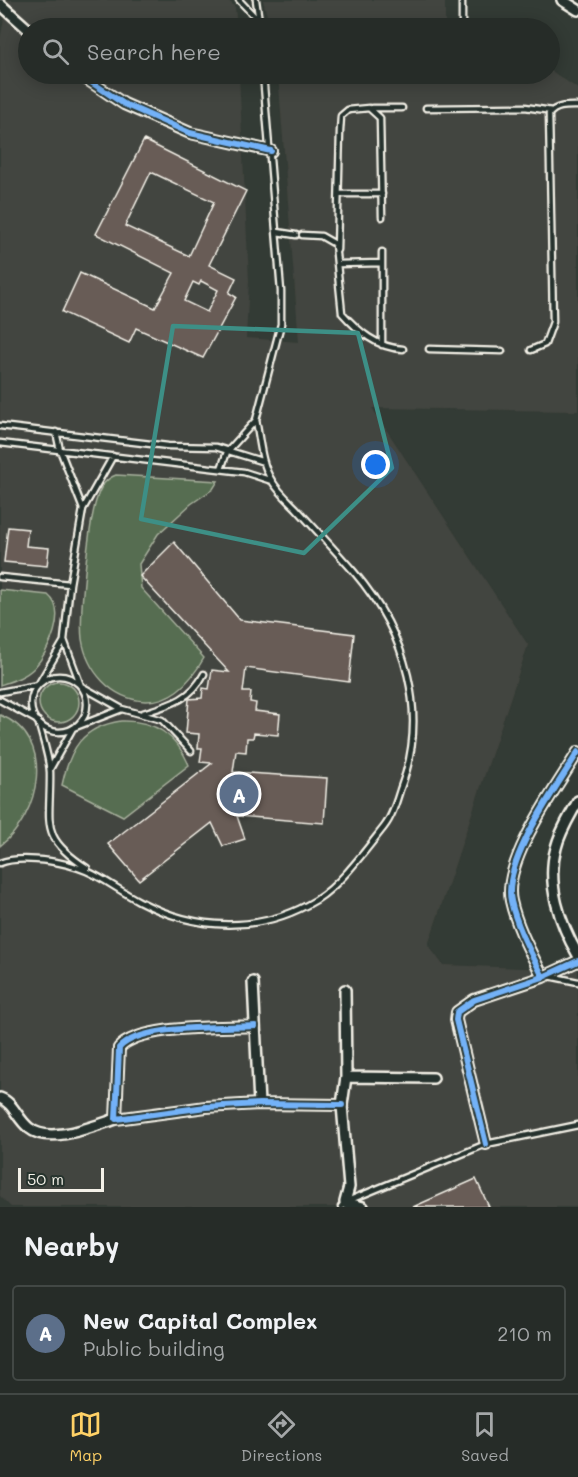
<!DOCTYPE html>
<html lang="en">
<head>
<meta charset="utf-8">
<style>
  :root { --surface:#262c28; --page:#323834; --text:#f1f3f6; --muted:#a4a7a8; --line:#424845; --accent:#ffd166 }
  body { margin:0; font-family:Mali,sans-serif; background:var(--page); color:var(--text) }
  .scale { position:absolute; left:18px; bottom:15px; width:86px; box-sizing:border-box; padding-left:6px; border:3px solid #f4f1e8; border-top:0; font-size:16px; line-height:21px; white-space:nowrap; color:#f4f1e8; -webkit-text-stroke:4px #26332d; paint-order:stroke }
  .you { position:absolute; left:376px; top:465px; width:21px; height:21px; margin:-15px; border:4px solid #fff; border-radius:50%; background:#1a73e8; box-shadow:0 0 0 9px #1a73e833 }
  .badge { display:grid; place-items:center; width:39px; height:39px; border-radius:50%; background:var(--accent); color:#fff; font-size:20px; font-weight:700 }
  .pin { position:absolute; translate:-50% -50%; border:3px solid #fff; box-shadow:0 2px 6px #0006 }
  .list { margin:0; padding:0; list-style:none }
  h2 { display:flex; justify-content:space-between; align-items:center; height:78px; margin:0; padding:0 24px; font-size:26px }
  h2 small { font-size:20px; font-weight:400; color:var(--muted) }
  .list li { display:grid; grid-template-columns:39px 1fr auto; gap:18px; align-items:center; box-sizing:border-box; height:96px; margin:0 12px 12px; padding:0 12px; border:2px solid var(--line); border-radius:6px }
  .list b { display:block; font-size:22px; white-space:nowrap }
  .list p { margin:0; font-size:20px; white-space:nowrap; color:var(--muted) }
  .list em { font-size:20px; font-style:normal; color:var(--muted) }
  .icon { flex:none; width:33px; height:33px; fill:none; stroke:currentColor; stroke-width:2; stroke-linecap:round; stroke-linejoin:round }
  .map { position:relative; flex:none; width:578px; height:1207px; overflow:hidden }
  .search { position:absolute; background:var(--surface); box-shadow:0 3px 15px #0003; left:18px; right:18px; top:18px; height:66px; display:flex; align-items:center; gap:15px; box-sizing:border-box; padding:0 21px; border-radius:33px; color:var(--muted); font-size:22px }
  .sheet { height:186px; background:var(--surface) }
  nav { display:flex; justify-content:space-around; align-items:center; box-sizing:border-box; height:84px; border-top:2px solid var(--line); background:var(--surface); font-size:16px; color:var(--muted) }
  nav a { display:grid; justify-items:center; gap:3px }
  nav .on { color:var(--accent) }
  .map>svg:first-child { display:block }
  .built { fill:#43453f }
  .green { fill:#576d51; stroke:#a6af9c; stroke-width:1.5 }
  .building { fill:#675b57; stroke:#f4f1e8; stroke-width:1.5; fill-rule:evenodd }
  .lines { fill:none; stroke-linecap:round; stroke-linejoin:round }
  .lane-casing { stroke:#f4f1e8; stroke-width:9 }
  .street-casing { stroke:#f4f1e8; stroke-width:14 }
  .lane { stroke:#26332d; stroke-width:4.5 }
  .street { stroke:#26332d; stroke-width:9 }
  .cycleway-casing { stroke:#26332d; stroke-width:10 }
  .cycleway { stroke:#73b2f8; stroke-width:6 }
  .marked { fill:none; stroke:#3d8f86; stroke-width:4.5; stroke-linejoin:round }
</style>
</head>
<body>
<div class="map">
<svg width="578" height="1207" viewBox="0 0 578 1207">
  <rect width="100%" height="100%" fill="#333b35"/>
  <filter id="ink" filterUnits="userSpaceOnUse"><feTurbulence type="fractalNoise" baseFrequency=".0167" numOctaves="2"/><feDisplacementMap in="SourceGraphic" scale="12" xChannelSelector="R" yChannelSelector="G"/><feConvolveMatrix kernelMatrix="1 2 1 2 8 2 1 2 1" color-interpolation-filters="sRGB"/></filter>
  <g filter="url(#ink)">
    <!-- built -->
    <path class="built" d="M 8,0 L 228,0 L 235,7 L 237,28 L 28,28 L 28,74 L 239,74 L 249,281 L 246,338 L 299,342 L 278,74 L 550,74 L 550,70 L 578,89 L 578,411 L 372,408 L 528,645 L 428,945 L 443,965 L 578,970 L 578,1207 L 11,1207 L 0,1196 L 0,39 Z
      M 263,0 L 445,0 L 445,28 L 270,28 Z"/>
    <!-- green -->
    <path class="green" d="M 116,475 L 218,481 L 213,489 L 191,504 L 158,534 L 139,564 L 141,588 L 204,658 C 191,681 173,702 145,701 C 111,699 87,671 82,639 C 79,616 89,520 97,498 C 100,487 105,479 116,475 Z
      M 0,590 L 48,595 C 68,611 49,652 34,668 C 25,677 12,681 0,685 Z
      M39 702a20 20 0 1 1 40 0a20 20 0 1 1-40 0Z
      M 0,715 C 57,737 40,816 0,846 Z
      M 121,721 C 154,720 176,734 189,765 L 123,816 L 62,785 C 70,748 82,727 121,721 Z"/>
    <!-- building -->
    <path class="building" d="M 144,140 L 246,191 L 209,265 L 236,278 L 229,293 L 236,297 L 203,358 L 136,328 L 129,343 L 62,312 L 80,273 L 155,308 L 174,273 L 96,234 ZM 151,172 L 214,202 L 189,256 L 125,226 ZM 201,281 L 218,290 L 207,312 L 184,301 L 193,282 L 199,285 Z
      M 8,527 L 28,529 L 26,546 L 49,548 L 47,566 L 4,562 Z
      M 174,542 L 240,620 L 354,634 L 349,682 L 246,668 L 243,692 L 251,692 L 250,702 L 256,703 L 255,711 L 280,714 L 278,735 L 254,733 L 253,738 L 247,738 L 246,752 L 236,751 L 233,772 L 327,778 L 324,823 L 237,816 L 245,839 L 223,846 L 212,823 L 139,880 L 108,844 L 212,763 L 200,762 L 202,748 L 198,748 L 199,734 L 186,733 L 189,699 L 202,698 L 203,688 L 209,689 L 212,670 L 229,672 L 140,576 Z
      M 476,1179 L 489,1207 L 413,1207 Z"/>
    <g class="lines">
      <defs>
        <path id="lane" d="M 239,0 L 258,20
          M 256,0 L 260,28
          M 462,28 L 462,0
          M 372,108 L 402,108
          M 426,108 L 525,107 L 552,111
          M 339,194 L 382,194
          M 277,232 L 296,235
          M 302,235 L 321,236 L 335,244 L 342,313 C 358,331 377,348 403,349
          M 337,250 L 340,131 L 341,116 L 348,110 L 369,108 L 380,118 L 382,217
          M 382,252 L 382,345
          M 338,264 L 382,263
          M 429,349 L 502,351
          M 531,350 L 545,344 L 553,322 L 549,114 C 557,105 567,106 578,106
          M 0,426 L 168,446 L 216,447 L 264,462
          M 56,432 L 60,450 L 83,509
          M 0,443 L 244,472 L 272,481
          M 113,456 L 83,509 L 70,584 L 64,640 L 81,686 L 122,709
          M 221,469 L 227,452 L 256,420 L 281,324 L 281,291 L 263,74
          M 0,577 L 70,584
          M31 704a28 28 0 1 1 56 0a28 28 0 1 1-56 0Z
          M 0,692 L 38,685 L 64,641
          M 0,700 L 38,721 C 42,737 49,756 50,772 C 51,824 38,836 87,868
          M 143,713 C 169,705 191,700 204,674
          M 50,769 L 73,728 L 122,709 L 162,720 L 191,751
          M 0,863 C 14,857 34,859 49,861 C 92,867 104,882 139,901 C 196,931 260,934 316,900 C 341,884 365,851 384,827 C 392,817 396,803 400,790 C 430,714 406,633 354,572 C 335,550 315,529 296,508 C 288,500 278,491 272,481 C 261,464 260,440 256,420
          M 549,976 L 578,982
          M 341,1207 L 345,1202 L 486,1144 L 578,1125"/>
        <path id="street" d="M 562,0 L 578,10
          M 0,4 L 28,29
          M 79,74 L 124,104 L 190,133 L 271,151
          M 578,752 C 557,787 502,861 511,901 C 517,928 531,953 543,977 L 578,961
          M 578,801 C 570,816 560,831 556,848 C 546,884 560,924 578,955
          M 253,982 L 259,1104
          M 345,990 L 346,1077 L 342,1105 L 349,1187 L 345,1202 L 349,1207
          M 255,1026 C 223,1028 140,1024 119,1048 L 116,1119 L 206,1107 L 259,1104 L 342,1105
          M 346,1077 L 433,1078
          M 0,1098 C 14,1103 17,1119 29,1128 C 49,1145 94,1126 116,1119
          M 486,1144 L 456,1020 L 457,1012 L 474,1000 L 543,977
          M 345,1202 L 363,1207"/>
      </defs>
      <!-- lane casing -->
      <use href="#lane" class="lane-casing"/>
      <!-- street casing -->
      <use href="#street" class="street-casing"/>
      <!-- lane -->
      <use href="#lane" class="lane"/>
      <!-- street -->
      <use href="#street" class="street"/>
      <defs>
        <path id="cycleway" d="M 79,74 L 124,104 L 190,133 L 271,151
          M 578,752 C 557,787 502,861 511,901 C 517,928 531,953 543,977 L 578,961
          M 255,1026 C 223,1028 140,1024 119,1048 L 116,1119 L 206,1107 L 259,1104 L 342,1105
          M 486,1144 L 456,1020 L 457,1012 L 474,1000 L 543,977"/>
      </defs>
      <!-- cycleway casing -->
      <use href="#cycleway" class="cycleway-casing"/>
      <!-- cycleway -->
      <use href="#cycleway" class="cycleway"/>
    </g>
  </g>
  <!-- marked area -->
  <path class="marked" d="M 173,326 L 358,333 L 392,468 L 304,553 L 141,519 Z"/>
</svg>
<div class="scale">50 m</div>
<div class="you"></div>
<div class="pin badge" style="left:239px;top:794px;background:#5c6f8a">A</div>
<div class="search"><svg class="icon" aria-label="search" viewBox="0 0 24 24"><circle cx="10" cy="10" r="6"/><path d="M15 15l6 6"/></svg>Search here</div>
</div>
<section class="sheet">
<h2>Nearby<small></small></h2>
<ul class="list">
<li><span class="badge" style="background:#5c6f8a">A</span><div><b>New Capital Complex</b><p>Public building</p></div><em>210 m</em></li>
</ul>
</section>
<nav>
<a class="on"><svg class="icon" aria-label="map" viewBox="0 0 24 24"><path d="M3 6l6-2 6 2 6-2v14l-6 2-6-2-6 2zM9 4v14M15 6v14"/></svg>Map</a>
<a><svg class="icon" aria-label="directions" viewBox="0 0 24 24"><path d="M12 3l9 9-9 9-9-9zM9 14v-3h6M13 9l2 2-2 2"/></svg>Directions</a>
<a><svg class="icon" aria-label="saved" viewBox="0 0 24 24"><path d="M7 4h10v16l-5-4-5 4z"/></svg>Saved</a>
</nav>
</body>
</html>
